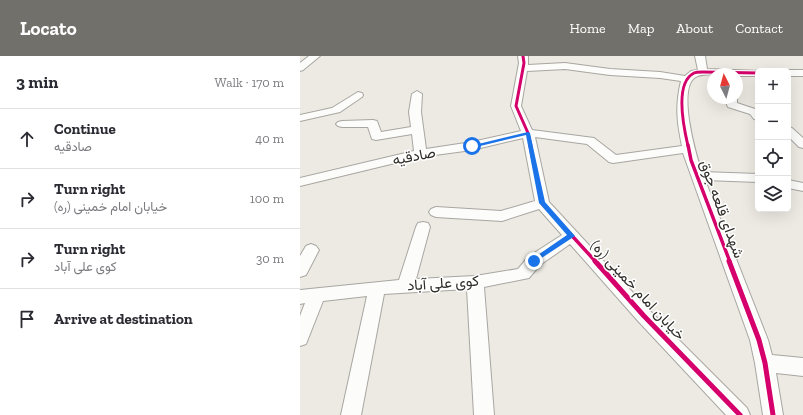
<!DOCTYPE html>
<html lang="en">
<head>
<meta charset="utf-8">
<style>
  :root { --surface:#fff; --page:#f2f2f3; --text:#2b2b33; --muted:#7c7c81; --line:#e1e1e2; --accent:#72706a }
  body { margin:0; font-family:"Zilla Slab",Vazirmatn,serif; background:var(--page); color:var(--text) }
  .controls { position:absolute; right:12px; top:12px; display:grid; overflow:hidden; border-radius:6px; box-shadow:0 4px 16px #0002 }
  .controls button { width:36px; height:36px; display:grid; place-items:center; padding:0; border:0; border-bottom:1px solid var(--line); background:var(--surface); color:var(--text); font:20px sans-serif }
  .compass { position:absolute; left:407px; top:12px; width:36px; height:36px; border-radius:50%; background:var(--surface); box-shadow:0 4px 16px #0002; rotate:354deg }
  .stop { position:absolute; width:12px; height:12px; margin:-9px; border:3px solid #1a73e8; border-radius:50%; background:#fff }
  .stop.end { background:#1a73e8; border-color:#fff; box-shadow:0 1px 4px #0008 }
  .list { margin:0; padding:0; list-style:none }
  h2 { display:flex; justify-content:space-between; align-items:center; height:52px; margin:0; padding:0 16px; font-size:17px }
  h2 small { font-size:13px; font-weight:400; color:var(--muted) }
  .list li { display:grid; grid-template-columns:26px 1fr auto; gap:12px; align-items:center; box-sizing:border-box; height:60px; padding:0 16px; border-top:1px solid var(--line) }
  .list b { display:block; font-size:15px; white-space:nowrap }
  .list p { margin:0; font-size:13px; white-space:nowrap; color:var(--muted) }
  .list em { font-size:13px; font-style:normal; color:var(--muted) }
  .icon { flex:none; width:22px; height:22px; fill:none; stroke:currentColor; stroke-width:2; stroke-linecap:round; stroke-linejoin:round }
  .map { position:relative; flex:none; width:503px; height:359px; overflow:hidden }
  header { display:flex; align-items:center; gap:24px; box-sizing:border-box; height:56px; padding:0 20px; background:var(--accent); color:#fff }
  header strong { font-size:19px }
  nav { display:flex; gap:22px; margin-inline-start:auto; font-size:14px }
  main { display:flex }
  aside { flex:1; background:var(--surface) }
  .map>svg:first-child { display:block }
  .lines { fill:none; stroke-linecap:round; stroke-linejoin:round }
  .street-casing { stroke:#a8a6a1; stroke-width:2 }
  .street { fill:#fcfcfb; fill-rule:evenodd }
  .cycleway-far2-casing { stroke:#fff; stroke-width:5 }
  .cycleway-far1-casing { stroke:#fff; stroke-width:6 }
  .cycleway-casing { stroke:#fff; stroke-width:8 }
  .cycleway-far2 { stroke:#d6006c; stroke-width:3 }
  .cycleway-far1 { stroke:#d6006c; stroke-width:3.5 }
  .cycleway { stroke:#d6006c; stroke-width:5 }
  .route { fill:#1a73e8 }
  .labels { text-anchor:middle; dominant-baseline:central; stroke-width:3; stroke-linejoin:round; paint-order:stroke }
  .street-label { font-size:15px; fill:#302e29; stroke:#fff }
</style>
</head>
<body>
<header>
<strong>Locato</strong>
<nav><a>Home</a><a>Map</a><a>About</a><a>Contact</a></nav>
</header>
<main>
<aside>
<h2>3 min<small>Walk · 170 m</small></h2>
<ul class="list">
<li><svg class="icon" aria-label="ahead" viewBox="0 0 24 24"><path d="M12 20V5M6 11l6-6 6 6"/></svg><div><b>Continue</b><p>صادقیه</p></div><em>40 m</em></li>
<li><svg class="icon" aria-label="right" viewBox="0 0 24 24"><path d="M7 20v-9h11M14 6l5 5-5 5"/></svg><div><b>Turn right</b><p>خیابان امام خمینی (ره)</p></div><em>100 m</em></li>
<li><svg class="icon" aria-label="right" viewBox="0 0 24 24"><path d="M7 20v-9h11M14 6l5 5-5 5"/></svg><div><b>Turn right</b><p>کوی علی آباد</p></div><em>30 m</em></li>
<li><svg class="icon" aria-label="arrive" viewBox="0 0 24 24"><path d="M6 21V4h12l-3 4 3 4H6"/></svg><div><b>Arrive at destination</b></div></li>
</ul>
</aside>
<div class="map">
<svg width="503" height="359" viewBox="0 0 503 359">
  <rect width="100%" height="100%" fill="#edeae3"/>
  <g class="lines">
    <defs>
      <path id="street" d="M 9,0 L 20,0 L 3,14 L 0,15 L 0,7 Z
        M 218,0 L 228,0 L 228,9 L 265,7 L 310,13 L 360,16 L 385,20 L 391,15 L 398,14 L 395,0 L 405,0 L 407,13 L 461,15 L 458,15 L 458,20 L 437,20 L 437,18 C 427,18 405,17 398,20 C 375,27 396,100 402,116 L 458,118 L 458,126 L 405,124 L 468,284 L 472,299 L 503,302 L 503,320 L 476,317 L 483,359 L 463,359 L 455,307 L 450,284 L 383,97 L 313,107 L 309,106 L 287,88 L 235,81 L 249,146 L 350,255 L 447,352 L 450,359 L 426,359 L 338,265 L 270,188 L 240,209 L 229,222 L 184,231 L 194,359 L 174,359 L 167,233 L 84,238 L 61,359 L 41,359 L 67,240 L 23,245 L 6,288 L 0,290 L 0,260 L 5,247 L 0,248 L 0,234 L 99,224 L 116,171 L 118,167 L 123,166 L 128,167 L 130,171 L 116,223 L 175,220 L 218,213 L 228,201 L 262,179 L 239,153 L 202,165 L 136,161 L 131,159 L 129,156 L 131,153 L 136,151 L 201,155 L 235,145 L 223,82 L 172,94 L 120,101 L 0,130 L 0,122 L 114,95 L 112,78 L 76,84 L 72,83 L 68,71 L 42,71 L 38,70 L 36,68 L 38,66 L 42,65 L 73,64 L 77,65 L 81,76 L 111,71 L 109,56 L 112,38 L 117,35 L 122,38 L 121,56 L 126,93 L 172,86 L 221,75 L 211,50 L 219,7 ZM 265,13 L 310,19 L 360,22 L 381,25 C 375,50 377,66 382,90 L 316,99 L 294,82 L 232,74 L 221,50 L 227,15 Z
        M 488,14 L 503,14 L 503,20 L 488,20 L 488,15 L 485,15 Z
        M 58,36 L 62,37 L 63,39 L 62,41 L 40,56 L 0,65 L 0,59 L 32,52 Z
        M 427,42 L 437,42 L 437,47 L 458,54 L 458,64 L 454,63 L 450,58 L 428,51 L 427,49 Z
        M 488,71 L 492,72 L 503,82 L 503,92 L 499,91 L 488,80 Z
        M 488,124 L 503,127 L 503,135 L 488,132 Z
        M 11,188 L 16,190 L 19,194 L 6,219 L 0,221 L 0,200 L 6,190 Z"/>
    </defs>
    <!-- street casing -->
    <use href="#street" class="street-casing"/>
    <!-- street -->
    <use href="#street" class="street"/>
    <defs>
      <path id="cycleway-far2" d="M 223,0 L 224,7 L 216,50 L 228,77 L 231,90
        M 388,90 C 384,73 374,27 394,17 C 396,16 400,16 403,16 L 458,17"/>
      <path id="cycleway-far1" d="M 230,89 L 242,147 L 296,206
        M 388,89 L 391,104 L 430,206"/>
      <path id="cycleway" d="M 295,205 L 344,260 L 440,359
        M 429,205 L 459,284 L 465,307 L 473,359"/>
    </defs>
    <!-- cycleway-far2 casing -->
    <use href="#cycleway-far2" class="cycleway-far2-casing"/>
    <!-- cycleway-far1 casing -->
    <use href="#cycleway-far1" class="cycleway-far1-casing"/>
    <!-- cycleway casing -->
    <use href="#cycleway" class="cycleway-casing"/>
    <!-- cycleway-far2 -->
    <use href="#cycleway-far2" class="cycleway-far2"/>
    <!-- cycleway-far1 -->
    <use href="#cycleway-far1" class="cycleway-far1"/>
    <!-- cycleway -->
    <use href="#cycleway" class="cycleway"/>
  </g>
  <!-- route -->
  <path class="route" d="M 228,76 L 230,77 L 245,146 L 275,180 L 234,207 L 231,205 L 232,203 L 267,179 L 239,147 L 226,79 L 172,92 L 170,90 Z"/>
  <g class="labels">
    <!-- street labels -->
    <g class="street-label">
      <text transform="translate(114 100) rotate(-11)">صادقیه</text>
      <text transform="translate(422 153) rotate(70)">شهدای قلعه جوق</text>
      <text transform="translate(143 227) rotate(-4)">کوی علی آباد</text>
      <text transform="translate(338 234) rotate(47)">خیابان امام خمینی (ره)</text>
    </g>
  </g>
</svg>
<div class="controls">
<button>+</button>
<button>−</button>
<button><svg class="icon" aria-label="locate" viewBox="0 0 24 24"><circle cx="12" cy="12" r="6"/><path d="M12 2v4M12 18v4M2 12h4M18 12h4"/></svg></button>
<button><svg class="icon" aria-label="layers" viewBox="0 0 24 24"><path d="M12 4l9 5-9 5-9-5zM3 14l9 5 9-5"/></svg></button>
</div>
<svg class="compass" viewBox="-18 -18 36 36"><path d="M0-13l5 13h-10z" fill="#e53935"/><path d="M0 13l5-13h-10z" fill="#7c7c81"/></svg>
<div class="stop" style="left:172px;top:90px"></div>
<div class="stop end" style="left:234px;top:205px"></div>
</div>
</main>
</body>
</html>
